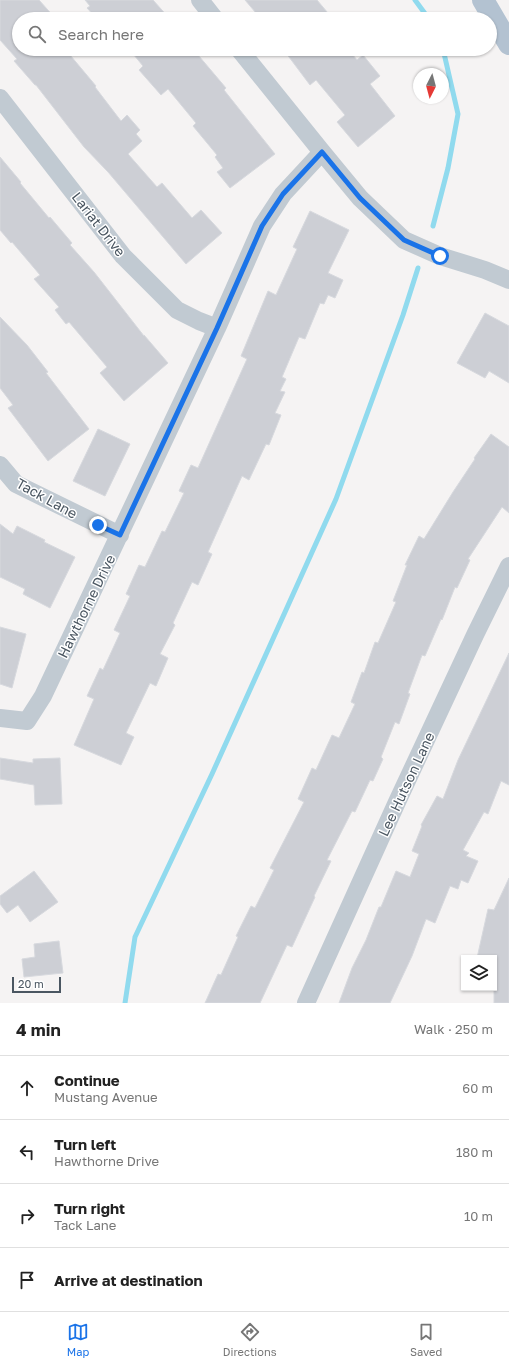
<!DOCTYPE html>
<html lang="en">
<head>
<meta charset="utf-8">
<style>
  :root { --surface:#fff; --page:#f6f6f6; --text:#222; --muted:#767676; --line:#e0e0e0; --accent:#1a73e8 }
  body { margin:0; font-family:"Golos Text",sans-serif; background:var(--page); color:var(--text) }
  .controls { position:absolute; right:12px; bottom:12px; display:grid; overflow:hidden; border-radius:0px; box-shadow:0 1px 3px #0004 }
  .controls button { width:36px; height:36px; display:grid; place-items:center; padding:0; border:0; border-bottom:1px solid var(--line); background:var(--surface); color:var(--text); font:20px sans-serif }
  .compass { position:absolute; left:413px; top:68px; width:36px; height:36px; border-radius:50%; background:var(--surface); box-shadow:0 1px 3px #0004; rotate:186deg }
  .scale { position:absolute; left:12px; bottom:10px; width:49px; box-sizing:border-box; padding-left:4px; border:2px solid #4a5661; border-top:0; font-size:11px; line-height:14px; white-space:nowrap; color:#4a5661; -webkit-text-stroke:3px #fff; paint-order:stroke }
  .stop { position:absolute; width:12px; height:12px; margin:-9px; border:3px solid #1a73e8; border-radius:50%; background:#fff }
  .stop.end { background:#1a73e8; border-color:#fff; box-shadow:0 1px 4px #0008 }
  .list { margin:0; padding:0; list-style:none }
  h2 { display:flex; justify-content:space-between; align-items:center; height:52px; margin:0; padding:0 16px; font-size:17px }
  h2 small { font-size:13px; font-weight:400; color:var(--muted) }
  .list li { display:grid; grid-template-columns:26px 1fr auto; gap:12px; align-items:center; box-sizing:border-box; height:64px; padding:0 16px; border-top:1px solid var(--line) }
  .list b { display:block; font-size:15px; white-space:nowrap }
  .list p { margin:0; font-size:13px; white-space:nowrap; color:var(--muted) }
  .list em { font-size:13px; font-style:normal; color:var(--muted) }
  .icon { flex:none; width:22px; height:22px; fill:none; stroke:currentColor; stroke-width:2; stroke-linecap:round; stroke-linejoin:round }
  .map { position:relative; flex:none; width:509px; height:1003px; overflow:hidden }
  .search { position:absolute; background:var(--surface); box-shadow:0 1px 3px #0004; left:12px; right:12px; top:12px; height:44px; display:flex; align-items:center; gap:10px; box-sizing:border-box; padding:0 14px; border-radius:22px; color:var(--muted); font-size:15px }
  .sheet { height:308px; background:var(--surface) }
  nav { display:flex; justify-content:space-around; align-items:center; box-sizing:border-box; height:56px; border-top:1px solid var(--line); background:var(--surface); font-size:11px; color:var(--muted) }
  nav a { display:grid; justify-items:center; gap:2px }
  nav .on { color:var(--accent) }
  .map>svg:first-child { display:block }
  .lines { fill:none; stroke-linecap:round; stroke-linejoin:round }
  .stream { stroke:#90daee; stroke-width:5 }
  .building { fill:#cdcfd5; stroke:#d7d9de }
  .minor { stroke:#c1cad2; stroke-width:18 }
  .major { stroke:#b3c2d1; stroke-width:22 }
  .route { stroke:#1a73e8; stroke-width:5 }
  .labels { text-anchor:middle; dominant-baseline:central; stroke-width:3; stroke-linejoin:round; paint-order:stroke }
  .street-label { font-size:14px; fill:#4a5661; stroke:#fff }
</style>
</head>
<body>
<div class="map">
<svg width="509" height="1003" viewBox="0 0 509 1003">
  <rect width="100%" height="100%" fill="#f5f3f3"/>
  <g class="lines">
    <!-- stream -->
    <path class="stream" d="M 415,0 L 429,19
      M 433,226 L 448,168 L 458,114 L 443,49
      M 125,1003 L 135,937 L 212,774 L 336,499 L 403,315 L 418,268"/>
  </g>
  <!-- building -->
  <path class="building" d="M 0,0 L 39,0 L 56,19 L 19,19 L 19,49 L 65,49 L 96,86 L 95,87 L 121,121 L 127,115 L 140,130 L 136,134 L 142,141 L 128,154 L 157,187 L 162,183 L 192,218 L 201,210 L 222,233 L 186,264 L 108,172 L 84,147 L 36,85 L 35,85 L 14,61 L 17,59 L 0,40 Z
    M 85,0 L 153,0 L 170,19 L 97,19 L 87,8 L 90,6 Z
    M 245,0 L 317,0 L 333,19 L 261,19 Z
    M 129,49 L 193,49 L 226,88 L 224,90 L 275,154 L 230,188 L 217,172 L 223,168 L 215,157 L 217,155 L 193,126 L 196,123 L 168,89 L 161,95 L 139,70 L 143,66 Z
    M 283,49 L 348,49 L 357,60 L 363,55 L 380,76 L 370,84 L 395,116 L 358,147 L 337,122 L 345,115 L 316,80 L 310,85 Z
    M 0,157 L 21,182 L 20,183 L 49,218 L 50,217 L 72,243 L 70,245 L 94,272 L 144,336 L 144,335 L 168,363 L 124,401 L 100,373 L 107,367 L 69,322 L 66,324 L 55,310 L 59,307 L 34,279 L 40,275 L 12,242 L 11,243 L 0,230 Z
    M 310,211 L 349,230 L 328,273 L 343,280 L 335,298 L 328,295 L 324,304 L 320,303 L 305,339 L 299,337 L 282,377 L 286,379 L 280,391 L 285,392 L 275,413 L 281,415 L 269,445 L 266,444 L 249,480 L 242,476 L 208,552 L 212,554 L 198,585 L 192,582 L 173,623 L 175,625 L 160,654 L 168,658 L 156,686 L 150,683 L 126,733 L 134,737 L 121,765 L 74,745 L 94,699 L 87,696 L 100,668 L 103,670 L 120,633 L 114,630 L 130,596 L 126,594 L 139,565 L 145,567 L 162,531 L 165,532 L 184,493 L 179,491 L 191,465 L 198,468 L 247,359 L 241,356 L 268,291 L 276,295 L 297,249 L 293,247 Z
    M 485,313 L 509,326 L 509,383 L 489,371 L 485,378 L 457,363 Z
    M 0,317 L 27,345 L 48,372 L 46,373 L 89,429 L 48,461 L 8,408 L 13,405 L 0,388 Z
    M 98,429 L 130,444 L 105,496 L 73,481 Z
    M 491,434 L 509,447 L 509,513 L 502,507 L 468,559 L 470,560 L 457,588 L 455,587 L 442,620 L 441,619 L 425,656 L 422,655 L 408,693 L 410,694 L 399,724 L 395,722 L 381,757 L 383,759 L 373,781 L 370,780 L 355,812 L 352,811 L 327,860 L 331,861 L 314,896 L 315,897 L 292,947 L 287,945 L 260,1003 L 205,1003 L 218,974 L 221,975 L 238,937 L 236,936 L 251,906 L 255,908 L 274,870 L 270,868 L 304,802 L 298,799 L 312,768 L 316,770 L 332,735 L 339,738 L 355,704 L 351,702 L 362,672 L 364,673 L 375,642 L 378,643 L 396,602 L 393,601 L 407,565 L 405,565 L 419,536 L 424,539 L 453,492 L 475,459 L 474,458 Z
    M 0,524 L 13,534 L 17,526 L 45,540 L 44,542 L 75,557 L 50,608 L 23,594 L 25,589 L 0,577 Z
    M 0,627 L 26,634 L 12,688 L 0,684 Z
    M 509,653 L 509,785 L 501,781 L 488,814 L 484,812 L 463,850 L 469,853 L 466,856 L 478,861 L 468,883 L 461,880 L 458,889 L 450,886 L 435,923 L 426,919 L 412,956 L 390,1003 L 339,1003 L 352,968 L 366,940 L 379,907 L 381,907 L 396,871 L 410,877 L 419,854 L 412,851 L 422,826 L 421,825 L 437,796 L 443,799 L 458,760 Z
    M 0,758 L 33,763 L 33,759 L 60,758 L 62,804 L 35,805 L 34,785 L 0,779 Z
    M 34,871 L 58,902 L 30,922 L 18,905 L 7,913 L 0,904 L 0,896 Z
    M 509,878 L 509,1003 L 494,1003 L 494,958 L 477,958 L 488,909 L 494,910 Z
    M 59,941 L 63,973 L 24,977 L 22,959 L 35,957 L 34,944 Z"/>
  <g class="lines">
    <!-- minor -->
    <path class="minor" d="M 200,0 L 215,19
      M 239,49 L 322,152 L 360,198 L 404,240 L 440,256 L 485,270 L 509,280
      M 0,98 L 123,256 L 177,310 L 199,321 L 217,328
      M 0,465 L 16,484 L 120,535
      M 0,718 L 27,721 L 43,696 L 217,328 L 262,226 L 283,194 L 322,152
      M 306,1003 L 397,802 L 475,635 L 509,566"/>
    <!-- major -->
    <path class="major" d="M 483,0 L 509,44"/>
  </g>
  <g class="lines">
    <!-- route -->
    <path class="route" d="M 98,525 L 120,535 L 217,328 L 262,226 L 283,194 L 322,152 L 360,198 L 404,240 L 440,256"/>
  </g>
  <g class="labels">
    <!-- street labels -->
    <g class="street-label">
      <text transform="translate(99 224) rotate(52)">Lariat Drive</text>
      <text transform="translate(47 498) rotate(29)">Tack Lane</text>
      <text transform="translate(86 606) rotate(-64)">Hawthorne Drive</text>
      <text transform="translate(406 784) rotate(-65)">Lee Hutson Lane</text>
    </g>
  </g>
</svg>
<div class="controls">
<button><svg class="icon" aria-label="layers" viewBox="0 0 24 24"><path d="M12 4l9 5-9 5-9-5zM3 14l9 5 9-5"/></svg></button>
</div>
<svg class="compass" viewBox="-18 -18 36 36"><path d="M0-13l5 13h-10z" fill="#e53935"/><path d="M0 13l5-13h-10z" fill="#767676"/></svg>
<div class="scale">20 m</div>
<div class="stop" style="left:440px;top:256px"></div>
<div class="stop end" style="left:98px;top:525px"></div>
<div class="search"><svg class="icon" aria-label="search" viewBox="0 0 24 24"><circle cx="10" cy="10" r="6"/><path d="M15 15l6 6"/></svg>Search here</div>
</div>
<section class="sheet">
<h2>4 min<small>Walk · 250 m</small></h2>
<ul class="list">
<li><svg class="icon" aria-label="ahead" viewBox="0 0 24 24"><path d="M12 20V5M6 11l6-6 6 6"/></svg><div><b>Continue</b><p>Mustang Avenue</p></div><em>60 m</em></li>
<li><svg class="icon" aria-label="left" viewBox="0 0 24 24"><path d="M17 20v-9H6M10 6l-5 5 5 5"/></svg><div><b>Turn left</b><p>Hawthorne Drive</p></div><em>180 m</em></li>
<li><svg class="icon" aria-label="right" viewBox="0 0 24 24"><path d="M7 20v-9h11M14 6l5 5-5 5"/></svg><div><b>Turn right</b><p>Tack Lane</p></div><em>10 m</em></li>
<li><svg class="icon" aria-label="arrive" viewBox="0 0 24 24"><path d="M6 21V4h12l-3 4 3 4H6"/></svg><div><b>Arrive at destination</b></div></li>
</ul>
</section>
<nav>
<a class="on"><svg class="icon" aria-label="map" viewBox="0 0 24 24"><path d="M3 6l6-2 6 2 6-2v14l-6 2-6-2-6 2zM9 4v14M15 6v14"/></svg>Map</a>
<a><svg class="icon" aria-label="directions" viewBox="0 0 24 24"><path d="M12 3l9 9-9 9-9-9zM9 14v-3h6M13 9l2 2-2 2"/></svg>Directions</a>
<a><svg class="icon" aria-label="saved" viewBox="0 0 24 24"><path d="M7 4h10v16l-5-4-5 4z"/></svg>Saved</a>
</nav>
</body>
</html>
